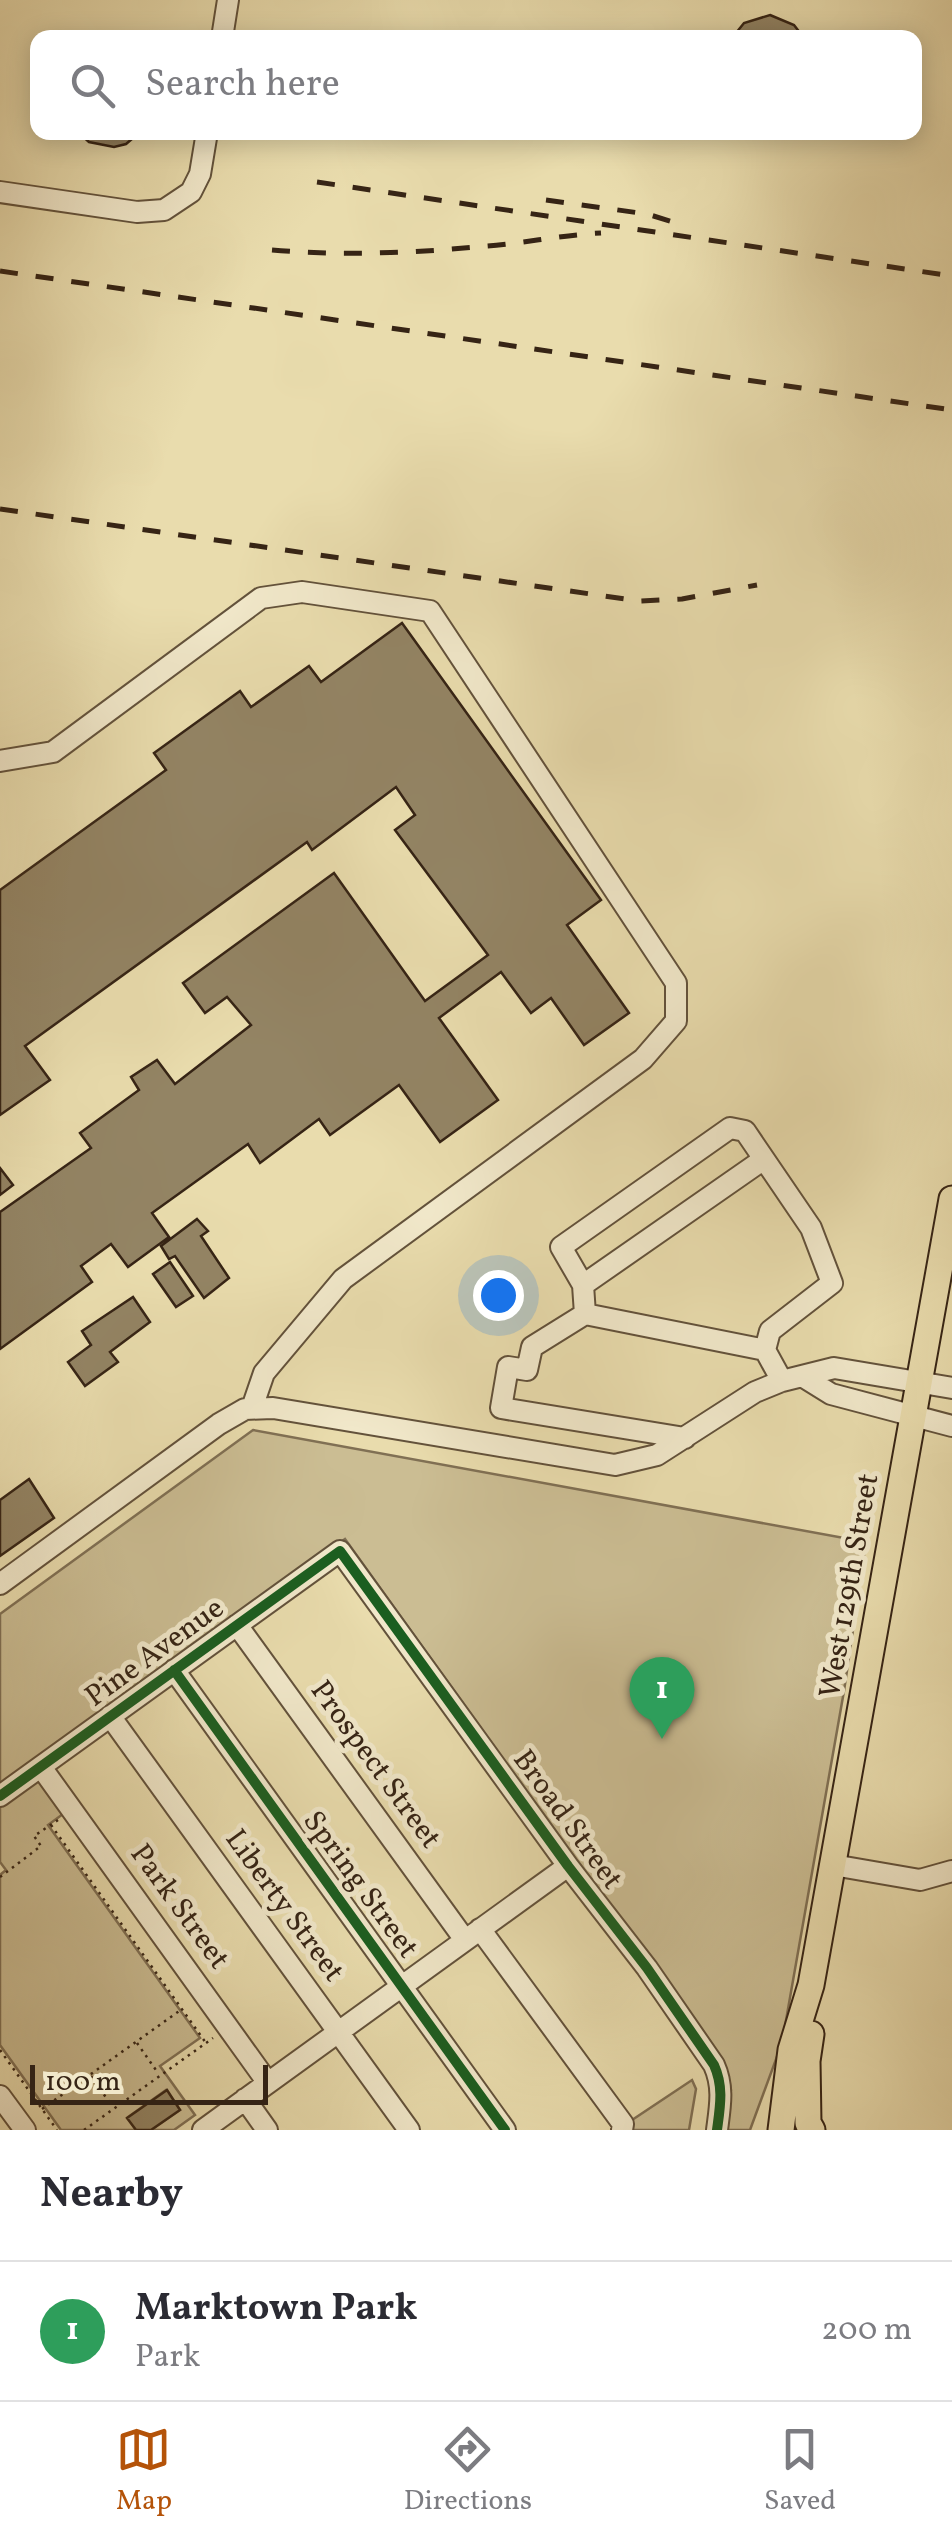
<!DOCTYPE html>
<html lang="en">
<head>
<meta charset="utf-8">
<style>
  :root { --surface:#fff; --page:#f2f2f3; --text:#2b2b33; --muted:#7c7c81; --line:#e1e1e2; --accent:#b45309 }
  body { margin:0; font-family:Vollkorn,serif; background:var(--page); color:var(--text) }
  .scale { position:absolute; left:30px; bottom:25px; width:238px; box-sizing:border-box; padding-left:10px; border:5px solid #362415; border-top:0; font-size:28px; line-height:35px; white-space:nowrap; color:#362415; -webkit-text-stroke:8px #f1e8ca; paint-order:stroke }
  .you { position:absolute; left:498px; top:1295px; width:35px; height:35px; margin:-25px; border:8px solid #fff; border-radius:50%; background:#1a73e8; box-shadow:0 0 0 15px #1a73e833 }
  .badge { display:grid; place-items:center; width:65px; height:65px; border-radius:50%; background:var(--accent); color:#fff; font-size:32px; font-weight:700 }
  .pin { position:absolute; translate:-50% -82px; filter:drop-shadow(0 2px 5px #0008) }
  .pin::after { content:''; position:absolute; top:52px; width:35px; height:30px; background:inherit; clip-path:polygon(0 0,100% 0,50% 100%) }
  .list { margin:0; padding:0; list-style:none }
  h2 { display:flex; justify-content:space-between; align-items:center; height:130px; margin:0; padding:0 40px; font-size:42px }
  h2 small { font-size:32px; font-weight:400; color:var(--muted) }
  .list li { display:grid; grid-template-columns:65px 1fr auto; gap:30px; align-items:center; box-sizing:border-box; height:140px; padding:0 40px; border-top:2px solid var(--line) }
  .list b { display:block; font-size:38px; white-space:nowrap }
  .list p { margin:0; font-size:32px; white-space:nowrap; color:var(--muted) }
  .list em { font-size:32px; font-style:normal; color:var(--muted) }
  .icon { flex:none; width:55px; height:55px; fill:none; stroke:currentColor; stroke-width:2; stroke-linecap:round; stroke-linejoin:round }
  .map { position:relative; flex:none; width:952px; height:2130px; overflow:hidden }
  .search { position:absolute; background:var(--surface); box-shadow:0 5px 25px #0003; left:30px; right:30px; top:30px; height:110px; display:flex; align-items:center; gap:25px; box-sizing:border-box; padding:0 35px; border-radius:20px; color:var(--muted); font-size:38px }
  .sheet { height:270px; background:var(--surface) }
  nav { display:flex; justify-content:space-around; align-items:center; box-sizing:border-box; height:140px; border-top:2px solid var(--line); background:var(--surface); font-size:28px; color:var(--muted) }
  nav a { display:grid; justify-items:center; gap:5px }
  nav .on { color:var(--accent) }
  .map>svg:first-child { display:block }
  .green { fill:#cbbd93; stroke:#807054; stroke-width:2.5 }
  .building { fill:#938464; stroke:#362415; stroke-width:2.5 }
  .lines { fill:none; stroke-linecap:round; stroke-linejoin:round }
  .minor-casing { stroke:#63523b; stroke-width:24 }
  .major-casing { stroke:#362415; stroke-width:29 }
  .path { stroke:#362415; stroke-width:2.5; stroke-dasharray:2.5 5; stroke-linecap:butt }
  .minor { stroke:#f1e8ca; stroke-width:20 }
  .major { stroke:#e9dcad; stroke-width:25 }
  .rail { stroke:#362415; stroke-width:5; stroke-dasharray:18 18; stroke-linecap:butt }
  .cycleway-casing { stroke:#f1e8ca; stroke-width:16 }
  .cycleway { stroke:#1b5e20; stroke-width:10 }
  .labels { text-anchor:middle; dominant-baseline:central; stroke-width:10; stroke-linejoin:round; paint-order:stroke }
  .street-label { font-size:30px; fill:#362415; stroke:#f1e8ca }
</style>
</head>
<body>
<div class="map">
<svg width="952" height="2130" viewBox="0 0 952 2130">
  <rect width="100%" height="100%" fill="#e9dcad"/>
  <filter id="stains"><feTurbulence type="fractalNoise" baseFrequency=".002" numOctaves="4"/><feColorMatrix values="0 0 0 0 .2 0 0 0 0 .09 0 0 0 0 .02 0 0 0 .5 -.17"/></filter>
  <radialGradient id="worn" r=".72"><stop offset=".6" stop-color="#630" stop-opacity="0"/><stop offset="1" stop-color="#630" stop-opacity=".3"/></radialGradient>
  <!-- green -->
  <path class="green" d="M 253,1430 L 866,1542 L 844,1691 L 782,2043 L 750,2130 L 723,2130 L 731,2090 L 724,2067 L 345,1539 L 0,1788 L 0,1614 Z
    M 38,1779 L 63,1814 L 48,1825 L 200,2038 L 160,2066 L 195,2115 L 174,2130 L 151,2130 L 180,2110 L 166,2090 L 128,2117 L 136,2130 L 61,2130 L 0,2045 L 0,1875 L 6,1870 L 0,1862 L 0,1807 Z
    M 692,2080 L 696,2089 L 689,2130 L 617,2130 Z"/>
  <!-- building -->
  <path class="building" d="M 770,15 L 794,25 L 804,38 L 732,38 L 744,23 Z
    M 140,132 L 126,144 L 114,147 L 89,142 L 78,132 Z
    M 402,623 L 601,900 L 567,925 L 629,1013 L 584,1045 L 551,998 L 531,1013 L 501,972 L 439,1018 L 498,1100 L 440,1142 L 399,1085 L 330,1135 L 319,1119 L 260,1163 L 248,1144 L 152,1213 L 169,1237 L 128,1267 L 111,1244 L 81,1266 L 92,1282 L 0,1349 L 0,1212 L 91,1148 L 80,1133 L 139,1090 L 131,1077 L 157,1060 L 175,1084 L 251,1025 L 227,997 L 205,1013 L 183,983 L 334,873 L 425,1001 L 488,955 L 395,830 L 415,815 L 396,787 L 312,850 L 307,842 L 25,1046 L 50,1080 L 0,1115 L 0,890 L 166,770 L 154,753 L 240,691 L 251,707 L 309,666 L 321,682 Z
    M 0,1168 L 13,1185 L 0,1195 Z
    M 197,1219 L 208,1231 L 201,1236 L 229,1278 L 204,1298 L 175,1256 L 169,1259 L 161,1246 Z
    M 170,1262 L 193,1296 L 176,1307 L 153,1274 Z
    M 133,1297 L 150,1322 L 110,1352 L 118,1362 L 85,1386 L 68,1362 L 91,1345 L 82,1331 Z
    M 29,1479 L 54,1518 L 0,1556 L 0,1500 Z
    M 167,2090 L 180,2110 L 151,2130 L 136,2130 L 127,2118 Z"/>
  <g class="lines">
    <defs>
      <path id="minor" d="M 222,38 L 228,0
        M 0,192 L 137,212 L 164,210 L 191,192 L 200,174 L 207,132
        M 0,761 L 53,752 L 261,598 L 302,592 L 430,611 L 676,983 L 676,1021 L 643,1059 L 343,1279 L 264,1373 L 252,1408
        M 583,1285 L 764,1159
        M 585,1314 L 532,1347 L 527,1370 L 508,1367 L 501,1408 L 685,1438
        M 765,1350 L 770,1331 L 832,1283 L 811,1228 L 745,1131 L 730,1128 L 561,1247 L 583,1285 L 585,1314 L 765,1350 L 782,1381
        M 802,1376 L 831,1394 L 952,1426
        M 0,1584 L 219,1424 L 245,1409 L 273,1408 L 615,1465 L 657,1455 L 755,1392 L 782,1381 L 834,1368 L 952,1388
        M 237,1625 L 465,1940
        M 174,1670 L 505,2130
        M 110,1716 L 409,2130
        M 41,1767 L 268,2083
        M 0,1796 L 340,1551 L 568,1866 L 647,1968 L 714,2065 C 724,2087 720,2107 717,2130
        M 833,1865 L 920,1880 L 952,1871
        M 480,1929 L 623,2124 L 622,2130
        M 0,2096 L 25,2130
        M 245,2099 L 267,2130
        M 203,2130 L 568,1866"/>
      <path id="major" d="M 811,2034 L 807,2061 L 808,2123 L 812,2130
        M 781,2130 L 791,2050 L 811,1985 L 952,1199"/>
    </defs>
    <!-- minor casing -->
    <use href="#minor" class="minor-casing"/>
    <!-- major casing -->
    <use href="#major" class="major-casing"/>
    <!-- path -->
    <path class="path" d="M 51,1825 L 206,2043
      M 0,1877 L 41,1846 L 34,1836 L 58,1820
      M 137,2043 L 158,2073
      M 0,2050 L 57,2130
      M 91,2076 L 112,2106
      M 42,2109 L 182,2009
      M 84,2130 L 213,2038"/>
    <!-- minor -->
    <use href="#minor" class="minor"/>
    <!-- major -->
    <use href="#major" class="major"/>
    <!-- rail -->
    <path class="rail" d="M 317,182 L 952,276
      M 546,200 L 647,214 L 683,225
      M 272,250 C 343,256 416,253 487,246 C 525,243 563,235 601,233
      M 0,271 L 952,410
      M 0,509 L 639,601 L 682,599 L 757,585"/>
    <defs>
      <path id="cycleway" d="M 174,1670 L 505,2130
        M 0,1796 L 340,1551 L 568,1866 L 647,1968 L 714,2065 C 724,2087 720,2107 717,2130"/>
    </defs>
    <!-- cycleway casing -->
    <use href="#cycleway" class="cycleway-casing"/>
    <!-- cycleway -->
    <use href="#cycleway" class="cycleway"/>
  </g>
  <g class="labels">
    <!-- street labels -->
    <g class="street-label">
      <text transform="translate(850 1586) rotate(-80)">West 129th Street</text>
      <text transform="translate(155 1653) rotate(-36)">Pine Avenue</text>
      <text transform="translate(375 1765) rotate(54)">Prospect Street</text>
      <text transform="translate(567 1820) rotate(54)">Broad Street</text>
      <text transform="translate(360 1885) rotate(54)">Spring Street</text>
      <text transform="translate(284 1906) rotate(54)">Liberty Street</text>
      <text transform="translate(179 1907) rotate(54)">Park Street</text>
    </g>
  </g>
  <rect width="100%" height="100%" filter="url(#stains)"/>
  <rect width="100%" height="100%" fill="url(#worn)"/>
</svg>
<div class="scale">100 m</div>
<div class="you"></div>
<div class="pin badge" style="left:662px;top:1739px;background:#2e9e5b">1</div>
<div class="search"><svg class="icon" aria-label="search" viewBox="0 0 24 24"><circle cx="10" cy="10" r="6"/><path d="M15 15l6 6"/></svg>Search here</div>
</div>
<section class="sheet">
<h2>Nearby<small></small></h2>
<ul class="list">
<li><span class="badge" style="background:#2e9e5b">1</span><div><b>Marktown Park</b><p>Park</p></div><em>200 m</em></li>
</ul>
</section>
<nav>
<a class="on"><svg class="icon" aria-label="map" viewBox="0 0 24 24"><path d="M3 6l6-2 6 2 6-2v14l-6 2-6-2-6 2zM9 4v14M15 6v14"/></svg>Map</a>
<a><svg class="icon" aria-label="directions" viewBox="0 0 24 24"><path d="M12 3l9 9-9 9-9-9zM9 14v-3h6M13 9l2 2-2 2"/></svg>Directions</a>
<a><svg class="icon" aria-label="saved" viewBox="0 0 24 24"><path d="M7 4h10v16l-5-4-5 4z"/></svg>Saved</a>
</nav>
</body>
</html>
